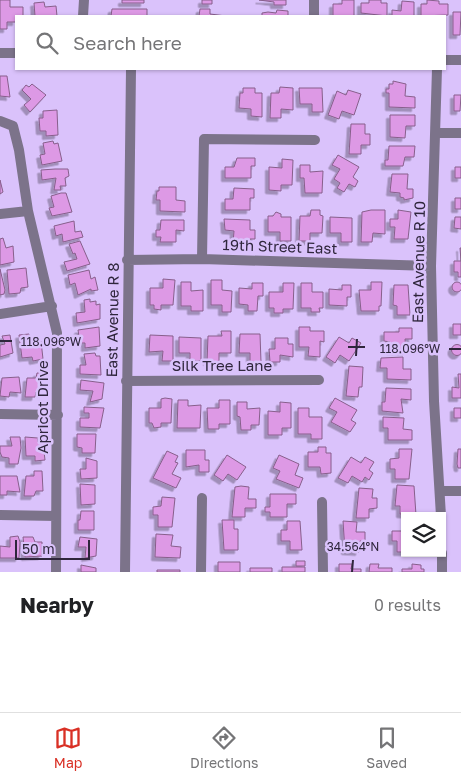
<!DOCTYPE html>
<html lang="en">
<head>
<meta charset="utf-8">
<style>
  :root { --surface:#fff; --page:#f2f2f2; --text:#202124; --muted:#757577; --line:#e0e0e0; --accent:#d93025 }
  body { margin:0; font-family:"Golos Text",sans-serif; background:var(--page); color:var(--text) }
  .controls { position:absolute; right:15px; bottom:15px; display:grid; overflow:hidden; border-radius:0px; box-shadow:0 1px 4px #0004 }
  .controls button { width:45px; height:45px; display:grid; place-items:center; padding:0; border:0; border-bottom:1px solid var(--line); background:var(--surface); color:var(--text); font:25px sans-serif }
  .scale { position:absolute; left:15px; bottom:12px; width:75px; box-sizing:border-box; padding-left:5px; border:2px solid #2f263c; border-top:0; font-size:14px; line-height:18px; white-space:nowrap; color:#2f263c; -webkit-text-stroke:4px #dac2fb; paint-order:stroke }
  .list { margin:0; padding:0; list-style:none }
  h2 { display:flex; justify-content:space-between; align-items:center; height:65px; margin:0; padding:0 20px; font-size:21px }
  h2 small { font-size:16px; font-weight:400; color:var(--muted) }
  .icon { flex:none; width:28px; height:28px; fill:none; stroke:currentColor; stroke-width:2; stroke-linecap:round; stroke-linejoin:round }
  .map { position:relative; flex:none; width:461px; height:572px; overflow:hidden }
  .search { position:absolute; background:var(--surface); box-shadow:0 1px 4px #0004; left:15px; right:15px; top:15px; height:55px; display:flex; align-items:center; gap:12px; box-sizing:border-box; padding:0 18px; border-radius:0px; color:var(--muted); font-size:19px }
  .sheet { height:140px; background:var(--surface) }
  nav { display:flex; justify-content:space-around; align-items:center; box-sizing:border-box; height:70px; border-top:1px solid var(--line); background:var(--surface); font-size:14px; color:var(--muted) }
  nav a { display:grid; justify-items:center; gap:2px }
  nav .on { color:var(--accent) }
  .map>svg:first-child { display:block }
  .building { fill:#dd99e5; stroke:#875f8b; filter:url(#shadow) }
  .lines { fill:none; stroke-linecap:round; stroke-linejoin:round }
  .minor { stroke:#7c738a; stroke-width:10 }
  .tertiary { stroke:#7c738a; stroke-width:10 }
  .ticks { fill:none; stroke:#2f263c; stroke-width:2 }
  .labels { text-anchor:middle; dominant-baseline:central; stroke-width:5; stroke-linejoin:round; paint-order:stroke }
  .street-label { font-size:15px; fill:#2f263c; stroke:#dac2fb }
  .ticks-label { font-size:12px; text-anchor:middle; fill:#2f263c; stroke:#dac2fb; stroke-width:5; stroke-linejoin:round; paint-order:stroke }
</style>
</head>
<body>
<div class="map">
<svg width="461" height="572" viewBox="0 0 461 572">
  <defs>
    <filter id="shadow"><feDropShadow dx="-3.5" dy="3.5" stdDeviation="0" flood-color="#0004"/></filter>
  </defs>
  <rect width="100%" height="100%" fill="#dac2fb"/>
  <!-- building -->
  <path class="building" d="M 0,0 L 10,0 L 10,7 L 23,7 L 23,16 L 16,16 L 16,22 L 7,22 L 7,29 L 0,29 Z
    M 122,0 L 144,0 L 144,3 L 122,3 Z
    M 202,0 L 212,0 L 212,4 L 202,4 Z
    M 259,0 L 286,0 L 286,5 L 274,5 L 274,2 Z
    M 342,0 L 354,0 L 354,16 L 333,16 L 333,4 L 342,4 Z
    M 369,0 L 381,0 L 381,3 L 387,3 L 387,16 L 361,13 L 361,3 L 369,3 Z
    M 427,0 L 439,1 L 439,4 L 448,4 L 448,15 L 421,16 L 421,4 L 427,4 Z
    M 402,1 L 414,2 L 414,16 L 392,16 L 392,10 L 401,11 Z
    M 44,2 L 45,7 L 56,6 L 57,16 L 35,16 L 34,3 Z
    M 112,9 L 147,9 L 147,16 L 111,16 Z
    M 200,9 L 210,9 L 210,14 L 226,16 L 199,16 Z
    M 277,10 L 288,11 L 288,16 L 262,16 L 262,13 L 268,12 L 276,13 Z
    M 453,12 L 461,12 L 460,35 L 453,35 Z
    M 0,76 L 7,76 L 10,97 L 0,96 Z
    M 393,81 L 406,84 L 405,96 L 415,97 L 415,108 L 389,107 L 389,93 L 386,93 L 386,89 L 389,89 L 389,84 L 393,84 Z
    M 32,84 L 46,95 L 30,112 L 24,105 L 31,99 L 22,90 L 26,85 L 29,87 Z
    M 280,87 L 293,88 L 293,110 L 281,109 L 281,118 L 270,118 L 271,93 L 279,93 Z
    M 243,88 L 255,88 L 255,93 L 262,93 L 262,117 L 251,116 L 251,109 L 239,108 L 240,93 L 243,93 Z
    M 299,88 L 322,88 L 323,112 L 312,112 L 312,104 L 300,104 Z
    M 348,90 L 361,94 L 354,115 L 342,111 L 339,119 L 328,115 L 337,91 L 346,95 Z
    M 454,95 L 461,95 L 460,111 L 454,111 Z
    M 57,110 L 58,135 L 46,136 L 46,131 L 40,131 L 39,118 L 43,118 L 43,111 Z
    M 390,115 L 415,115 L 415,126 L 406,126 L 405,138 L 390,137 Z
    M 351,124 L 365,124 L 365,134 L 370,134 L 370,145 L 361,145 L 361,154 L 349,154 Z
    M 53,141 L 54,144 L 58,143 L 62,161 L 42,165 L 40,155 L 45,154 L 43,143 Z
    M 389,146 L 415,146 L 414,157 L 405,157 L 403,166 L 385,166 L 385,160 L 388,160 Z
    M 338,155 L 359,167 L 353,177 L 358,181 L 355,187 L 349,184 L 344,192 L 337,188 L 340,183 L 334,179 L 340,169 L 332,165 Z
    M 237,158 L 255,158 L 255,166 L 251,166 L 251,178 L 225,178 L 225,167 L 234,167 Z
    M 282,159 L 293,160 L 292,185 L 281,185 L 281,191 L 269,190 L 269,167 L 282,168 Z
    M 300,165 L 310,165 L 310,172 L 323,171 L 322,193 L 305,193 L 304,178 L 300,178 Z
    M 455,167 L 461,167 L 461,178 L 455,178 Z
    M 55,169 L 68,169 L 69,176 L 65,178 L 66,186 L 60,186 L 61,190 L 54,190 L 56,178 L 42,180 L 41,170 Z
    M 392,174 L 408,174 L 407,189 L 413,189 L 413,198 L 404,200 L 404,198 L 400,197 L 400,193 L 390,192 Z
    M 0,180 L 3,192 L 0,194 Z
    M 159,187 L 176,187 L 176,200 L 185,201 L 185,212 L 160,211 L 160,200 L 156,200 L 157,191 L 159,191 Z
    M 234,188 L 254,189 L 254,198 L 250,198 L 250,210 L 225,210 L 225,199 L 233,199 Z
    M 61,193 L 66,193 L 72,212 L 52,216 L 49,208 L 54,207 L 51,196 Z
    M 455,198 L 461,198 L 461,209 L 455,209 Z
    M 311,210 L 320,210 L 320,215 L 323,216 L 322,233 L 310,233 L 310,241 L 299,241 L 300,216 L 310,216 Z
    M 371,210 L 385,210 L 385,234 L 373,233 L 372,242 L 361,242 L 362,212 Z
    M 398,210 L 411,212 L 408,239 L 394,239 L 395,227 L 390,227 L 390,219 L 398,219 Z
    M 276,212 L 281,214 L 281,217 L 291,217 L 291,241 L 280,241 L 280,232 L 268,232 L 268,216 L 273,216 Z
    M 330,217 L 352,218 L 352,242 L 341,242 L 341,233 L 330,233 Z
    M 455,217 L 461,217 L 461,229 L 454,228 Z
    M 224,219 L 250,220 L 250,230 L 255,230 L 255,239 L 250,239 L 249,244 L 233,243 L 234,231 L 225,230 Z
    M 161,220 L 184,220 L 184,231 L 176,230 L 176,242 L 160,242 L 161,237 L 156,237 L 156,230 L 160,230 Z
    M 74,221 L 75,232 L 81,231 L 83,237 L 63,242 L 62,234 L 56,236 L 54,226 Z
    M 3,238 L 6,248 L 13,246 L 14,262 L 0,265 L 0,239 Z
    M 80,241 L 90,264 L 67,271 L 64,262 L 77,259 L 75,253 L 73,254 L 69,244 Z
    M 460,248 L 461,248 L 461,277 L 458,277 L 458,272 L 454,272 L 454,261 L 461,261 Z
    M 26,268 L 28,287 L 21,288 L 20,293 L 9,294 L 7,270 Z
    M 0,269 L 5,290 L 4,294 L 0,295 Z
    M 89,270 L 91,279 L 95,277 L 98,290 L 91,291 L 91,289 L 78,295 L 75,283 L 70,285 L 68,275 Z
    M 163,279 L 175,280 L 173,305 L 161,305 L 161,310 L 154,309 L 154,305 L 150,305 L 150,288 L 163,288 Z
    M 211,280 L 222,280 L 222,290 L 232,291 L 231,312 L 222,312 L 222,305 L 211,305 Z
    M 181,282 L 191,282 L 191,291 L 203,290 L 203,311 L 191,311 L 191,306 L 181,306 Z
    M 371,282 L 382,282 L 381,306 L 379,306 L 379,311 L 361,311 L 359,290 L 371,290 Z
    M452 287a5 5 0 1 1 10 0a5 5 0 1 1-10 0Z
    M 252,283 L 263,283 L 263,296 L 258,296 L 257,311 L 248,311 L 248,305 L 239,304 L 239,288 L 252,289 Z
    M 283,283 L 294,283 L 293,309 L 283,309 L 283,313 L 274,313 L 274,308 L 269,308 L 269,292 L 283,292 Z
    M 301,283 L 312,283 L 312,292 L 323,292 L 323,308 L 319,308 L 320,312 L 311,312 L 311,308 L 301,308 Z
    M 342,285 L 351,285 L 351,297 L 347,297 L 347,306 L 329,305 L 329,289 L 342,290 Z
    M 394,285 L 408,285 L 410,315 L 397,315 L 397,306 L 393,305 Z
    M 90,299 L 90,302 L 96,301 L 96,305 L 100,304 L 100,319 L 77,323 L 76,313 L 85,312 L 84,300 Z
    M 453,324 L 461,324 L 461,335 L 453,335 Z
    M 99,327 L 100,346 L 85,348 L 85,343 L 80,343 L 78,330 Z
    M 299,327 L 310,327 L 310,331 L 324,331 L 324,342 L 320,341 L 320,357 L 308,356 L 309,347 L 299,347 Z
    M 399,328 L 412,328 L 412,339 L 405,339 L 406,351 L 390,351 L 390,342 L 384,341 L 384,332 L 399,332 Z
    M 221,331 L 231,331 L 231,353 L 219,353 L 219,362 L 207,362 L 208,336 L 222,336 Z
    M 29,334 L 30,342 L 41,341 L 43,359 L 33,361 L 32,357 L 22,358 L 19,335 Z
    M 240,334 L 260,334 L 261,362 L 250,362 L 250,353 L 239,353 Z
    M 10,335 L 13,353 L 0,357 L 0,345 L 5,344 L 2,336 Z
    M 150,335 L 173,336 L 173,361 L 162,361 L 163,351 L 149,352 Z
    M 179,337 L 201,338 L 201,361 L 190,361 L 190,353 L 179,353 Z
    M 339,337 L 349,343 L 352,338 L 361,343 L 349,361 L 340,355 L 335,363 L 326,357 Z
    M 275,338 L 288,338 L 288,344 L 293,344 L 293,357 L 280,355 L 280,362 L 270,362 L 269,349 L 275,349 Z
    M451.5 350a5.5 5.5 0 1 1 11 0a5.5 5.5 0 1 1-11 0Z
    M 95,353 L 96,356 L 100,356 L 101,375 L 80,374 L 80,365 L 86,365 L 84,354 Z
    M 403,357 L 403,369 L 411,369 L 411,380 L 387,379 L 387,368 L 380,368 L 381,358 Z
    M 349,366 L 363,367 L 362,387 L 359,387 L 358,397 L 346,396 Z
    M 37,373 L 43,373 L 43,392 L 36,392 L 35,397 L 25,397 L 27,378 L 36,378 Z
    M 458,374 L 461,374 L 461,398 L 452,398 L 452,387 L 459,388 Z
    M 19,377 L 21,393 L 10,392 L 9,397 L 0,396 L 2,378 Z
    M 81,380 L 104,383 L 102,399 L 90,402 L 93,391 L 80,390 Z
    M 386,388 L 411,389 L 411,400 L 401,399 L 403,413 L 382,411 L 382,402 L 385,402 Z
    M 165,398 L 172,399 L 171,423 L 161,423 L 161,427 L 154,428 L 152,423 L 149,423 L 149,408 L 161,408 L 161,399 Z
    M 335,398 L 357,410 L 351,420 L 356,423 L 350,432 L 331,422 L 337,412 L 329,408 Z
    M 178,400 L 188,400 L 188,406 L 201,405 L 200,428 L 177,428 Z
    M 219,400 L 230,400 L 230,424 L 219,424 L 219,429 L 208,429 L 207,408 L 219,408 Z
    M 237,402 L 247,402 L 247,409 L 260,408 L 259,425 L 251,425 L 251,430 L 241,430 L 240,417 L 237,416 Z
    M 280,402 L 291,403 L 291,428 L 282,428 L 282,435 L 268,435 L 268,411 L 280,412 Z
    M 84,407 L 104,408 L 100,428 L 80,427 L 80,418 L 89,418 L 89,413 L 84,413 Z
    M 298,408 L 309,408 L 309,417 L 322,417 L 322,439 L 311,439 L 311,434 L 298,434 Z
    M 454,408 L 461,408 L 461,418 L 454,418 Z
    M 383,417 L 404,418 L 403,429 L 412,430 L 412,440 L 388,440 L 388,428 L 383,428 Z
    M 77,434 L 96,434 L 95,453 L 82,453 L 82,448 L 77,447 Z
    M 10,437 L 20,437 L 21,448 L 18,464 L 9,464 L 9,458 L 2,457 L 0,452 L 0,446 L 12,446 Z
    M 25,437 L 38,438 L 38,442 L 43,443 L 45,460 L 35,461 L 35,456 L 26,456 Z
    M 318,447 L 326,447 L 326,453 L 331,453 L 331,473 L 321,474 L 320,467 L 308,467 L 308,452 L 318,452 Z
    M 399,449 L 412,449 L 409,479 L 395,479 L 395,469 L 390,469 L 390,459 L 399,458 Z
    M 458,449 L 461,449 L 461,468 L 458,468 L 457,464 Z
    M 186,450 L 205,450 L 205,460 L 209,460 L 209,472 L 199,472 L 199,465 L 186,467 Z
    M 167,451 L 178,456 L 175,462 L 178,463 L 172,474 L 181,478 L 176,488 L 153,478 Z
    M 227,455 L 246,467 L 237,480 L 228,474 L 223,481 L 214,475 Z
    M 279,455 L 299,464 L 295,475 L 303,478 L 299,488 L 276,479 L 280,471 L 273,468 Z
    M 351,457 L 361,463 L 365,457 L 374,462 L 369,470 L 373,473 L 369,480 L 365,477 L 362,482 L 352,476 L 348,483 L 338,478 Z
    M 86,458 L 97,461 L 97,478 L 81,479 L 80,469 L 86,469 Z
    M 34,471 L 42,471 L 43,491 L 36,491 L 34,496 L 24,496 L 26,476 L 34,476 Z
    M 0,476 L 17,476 L 20,492 L 7,491 L 7,495 L 0,495 Z
    M 80,484 L 95,485 L 95,504 L 81,505 Z
    M 397,485 L 414,486 L 416,515 L 400,514 L 400,506 L 395,506 Z
    M 241,486 L 249,487 L 248,499 L 256,499 L 256,508 L 245,508 L 245,517 L 232,517 L 235,487 Z
    M 359,488 L 373,489 L 372,498 L 377,498 L 377,508 L 369,509 L 369,518 L 356,518 Z
    M 270,494 L 296,494 L 296,504 L 287,504 L 287,517 L 270,517 L 270,512 L 265,512 L 265,507 L 270,507 Z
    M 162,497 L 175,498 L 172,527 L 158,527 L 158,515 L 153,515 L 153,507 L 161,506 Z
    M 81,511 L 94,511 L 94,530 L 78,530 L 78,520 L 80,520 Z
    M 222,520 L 234,520 L 234,529 L 238,529 L 238,550 L 224,550 Z
    M 287,521 L 300,521 L 302,550 L 290,550 L 290,541 L 281,541 L 281,530 L 287,530 Z
    M 343,521 L 357,522 L 356,532 L 365,532 L 365,541 L 360,541 L 359,552 L 345,551 Z
    M 392,531 L 405,531 L 405,552 L 397,552 L 397,541 L 392,541 Z
    M 156,534 L 173,535 L 171,546 L 181,547 L 180,558 L 155,557 Z
    M 18,536 L 20,542 L 19,558 L 0,558 L 0,546 L 10,547 L 10,537 Z
    M 23,537 L 33,537 L 35,542 L 42,542 L 42,556 L 25,557 Z
    M 80,537 L 97,539 L 96,556 L 85,558 L 86,547 L 78,547 Z
    M 296,561 L 305,561 L 305,566 L 296,566 Z
    M 218,562 L 240,562 L 240,572 L 218,572 Z
    M 339,564 L 352,564 L 351,569 L 361,569 L 361,572 L 339,572 Z
    M 370,564 L 379,564 L 378,568 L 392,568 L 392,572 L 369,572 Z
    M 412,564 L 421,565 L 421,569 L 424,569 L 424,572 L 402,572 L 402,569 L 412,569 Z
    M 81,565 L 96,568 L 96,572 L 81,572 Z
    M 282,567 L 305,567 L 305,572 L 282,572 Z
    M 250,568 L 272,568 L 272,572 L 250,572 Z
    M 157,570 L 180,570 L 180,572 L 157,572 Z"/>
  <g class="lines">
    <!-- minor -->
    <path class="minor" d="M 314,16 L 314,0
      M 437,69 L 431,266 L 434,401 L 441,516
      M 0,121 L 13,126 L 19,150 L 28,211 L 57,333 L 56,572
      M 436,133 L 461,133
      M 0,214 L 28,211
      M 202,259 L 204,139 L 315,140
      M 127,260 L 202,259 L 431,266
      M 0,314 L 52,306
      M 126,381 L 319,380
      M 0,414 L 58,415
      M 440,491 L 461,491
      M 322,502 L 323,572
      M 0,515 L 56,516
      M 442,553 L 442,572
      M 125,572 L 131,69
      M 201,572 L 202,498"/>
    <!-- tertiary -->
    <path class="tertiary" d="M 83,16 L 84,0
      M 0,53 L 16,53
      M 445,60 L 461,60"/>
  </g>
  <!-- ticks -->
  <path class="ticks" d="M 0,341 L 12,341M 348,347 L 365,347M 449,349 L 461,349M 356,356 L 357,339M 352,572 L 353,560"/>
  <g class="labels">
    <!-- street labels -->
    <g class="street-label">
      <text transform="translate(280 246) rotate(2)">19th Street East</text>
      <text transform="translate(418 262) rotate(-89)">East Avenue R 10</text>
      <text transform="translate(112 320) rotate(-89)">East Avenue R 8</text>
      <text x="222" y="365">Silk Tree Lane</text>
      <text transform="translate(42 407) rotate(-90)">Apricot Drive</text>
    </g>
  </g>
  <g class="ticks-label">
    <text x="51" y="346">118.096°W</text>
    <text x="410" y="353">118.096°W</text>
    <text x="353" y="551">34.564°N</text>
  </g>
</svg>
<div class="controls">
<button><svg class="icon" aria-label="layers" viewBox="0 0 24 24"><path d="M12 4l9 5-9 5-9-5zM3 14l9 5 9-5"/></svg></button>
</div>
<div class="scale">50 m</div>
<div class="search"><svg class="icon" aria-label="search" viewBox="0 0 24 24"><circle cx="10" cy="10" r="6"/><path d="M15 15l6 6"/></svg>Search here</div>
</div>
<section class="sheet">
<h2>Nearby<small>0 results</small></h2>
<ul class="list">
</ul>
</section>
<nav>
<a class="on"><svg class="icon" aria-label="map" viewBox="0 0 24 24"><path d="M3 6l6-2 6 2 6-2v14l-6 2-6-2-6 2zM9 4v14M15 6v14"/></svg>Map</a>
<a><svg class="icon" aria-label="directions" viewBox="0 0 24 24"><path d="M12 3l9 9-9 9-9-9zM9 14v-3h6M13 9l2 2-2 2"/></svg>Directions</a>
<a><svg class="icon" aria-label="saved" viewBox="0 0 24 24"><path d="M7 4h10v16l-5-4-5 4z"/></svg>Saved</a>
</nav>
</body>
</html>
